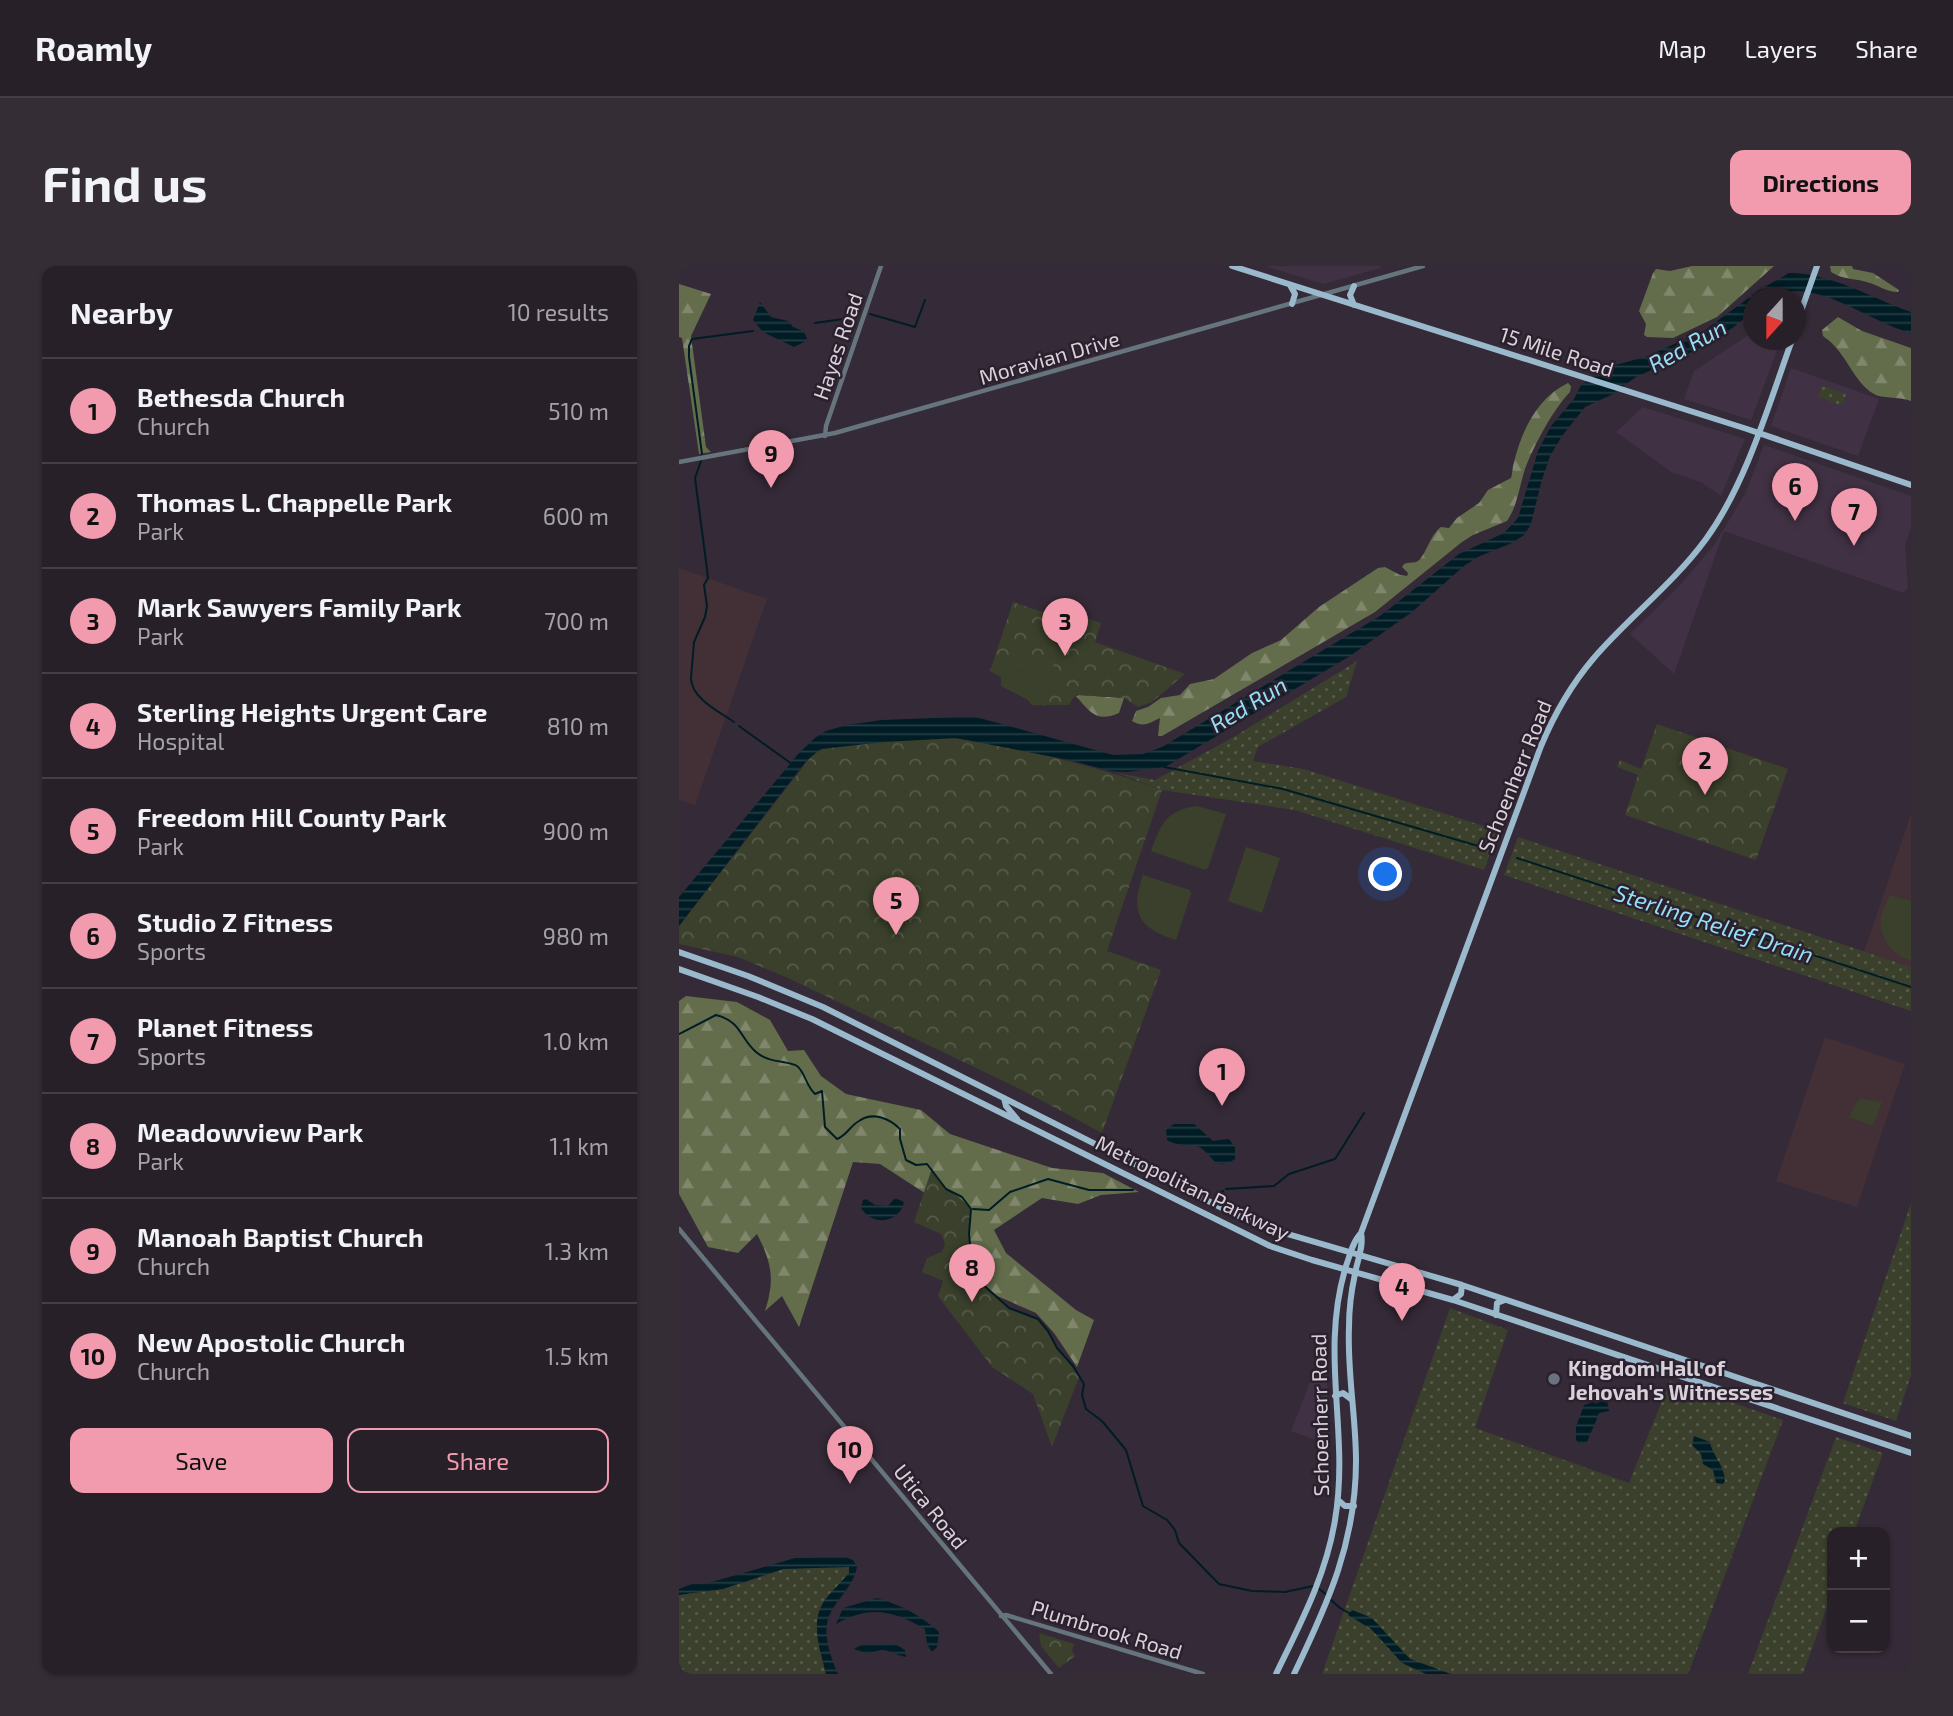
<!DOCTYPE html>
<html lang="en">
<head>
<meta charset="utf-8">
<style>
  :root { --surface:#282029; --page:#342d35; --text:#f1f3f6; --muted:#a5a3a8; --line:#443e46; --accent:#f29aae }
  body { margin:0; font-family:"Exo 2",sans-serif; background:var(--page); color:var(--text) }
  .controls { position:absolute; right:21px; bottom:21px; display:grid; overflow:hidden; border-radius:14px; box-shadow:0 2px 5px #0004 }
  .controls button { width:63px; height:63px; display:grid; place-items:center; padding:0; border:0; border-bottom:2px solid var(--line); background:var(--surface); color:var(--text); font:35px sans-serif }
  .compass { position:absolute; left:1064px; top:21px; width:63px; height:63px; border-radius:50%; background:var(--surface); box-shadow:0 2px 5px #0004; rotate:201deg }
  .you { position:absolute; left:707px; top:609px; width:24px; height:24px; margin:-18px; border:5px solid #fff; border-radius:50%; background:#1a73e8; box-shadow:0 0 0 10px #1a73e833 }
  .badge { display:grid; place-items:center; width:46px; height:46px; border-radius:50%; background:var(--accent); color:#111; font-size:23px; font-weight:700 }
  .pin { position:absolute; translate:-50% -58px; filter:drop-shadow(0 2px 4px #0008) }
  .pin::after { content:''; position:absolute; top:37px; width:24px; height:21px; background:inherit; clip-path:polygon(0 0,100% 0,50% 100%) }
  .list { margin:0; padding:0; list-style:none }
  h2 { display:flex; justify-content:space-between; align-items:center; height:91px; margin:0; padding:0 28px; font-size:30px }
  h2 small { font-size:23px; font-weight:400; color:var(--muted) }
  .list li { display:grid; grid-template-columns:46px 1fr auto; gap:21px; align-items:center; box-sizing:border-box; height:105px; padding:0 28px; border-top:2px solid var(--line) }
  .list b { display:block; font-size:26px; white-space:nowrap }
  .list p { margin:0; font-size:23px; white-space:nowrap; color:var(--muted) }
  .list em { font-size:23px; font-style:normal; color:var(--muted) }
  .actions { display:flex; gap:14px; padding:21px 28px }
  .actions a { flex:1; padding:16px 0; border:2px solid var(--accent); border-radius:14px; text-align:center; font-size:24px; color:var(--accent) }
  .actions .main { background:var(--accent); color:#111 }
  .map { position:relative; flex:none; width:1232px; height:1408px; overflow:hidden; border-radius:14px }
  header { display:flex; align-items:center; gap:42px; box-sizing:border-box; height:98px; padding:0 35px; background:var(--surface); border-bottom:2px solid var(--line) }
  header strong { font-size:33px }
  nav { display:flex; gap:38px; margin-inline-start:auto; font-size:24px }
  .intro { display:flex; align-items:center; justify-content:space-between; box-sizing:border-box; height:168px; padding:0 42px }
  h1 { margin:0; font-size:49px }
  .button { padding:18px 32px; border-radius:14px; background:var(--accent); color:#111; font-size:24px; font-weight:700 }
  main { display:flex; gap:42px; padding:0 42px }
  aside { flex:1; background:var(--surface); border-radius:14px; box-shadow:0 2px 5px #0004 }
  .map>svg:first-child { display:block }
  .built { fill:#413144 }
  .education { fill:#433037 }
  .grass { fill:url(#grass-dots) }
  .forest { fill:url(#forest-firs) }
  .park { fill:url(#park-crowns) }
  .pitch { fill:#3a402b }
  .water { fill:url(#water-rules) }
  .lines { fill:none; stroke-linecap:round; stroke-linejoin:round }
  .stream { stroke:#001c25; stroke-width:2 }
  .minor { stroke:#65747d; stroke-width:4.5 }
  .major { stroke:#9ab9cc; stroke-width:6 }
  .worship-dot { fill:#6b7280; stroke:#2b202d; stroke-width:2.5 }
  .labels { text-anchor:middle; dominant-baseline:central; stroke-width:5; stroke-linejoin:round; paint-order:stroke }
  .street-label { font-size:21px; fill:#d9d1da; stroke:#2b202d }
  .poi-label { font-size:21px; font-weight:bold; fill:#d9d1da; stroke:#2b202d; text-anchor:start }
  .water-label { font-size:23px; font-style:italic; fill:#94def7; stroke:#2b202d }
</style>
</head>
<body>
<header>
<strong>Roamly</strong>
<nav><a>Map</a><a>Layers</a><a>Share</a></nav>
</header>
<div class="intro"><h1>Find us</h1><a class="button">Directions</a></div>
<main>
<aside>
<h2>Nearby<small>10 results</small></h2>
<ul class="list">
<li><span class="badge">1</span><div><b>Bethesda Church</b><p>Church</p></div><em>510 m</em></li>
<li><span class="badge">2</span><div><b>Thomas L. Chappelle Park</b><p>Park</p></div><em>600 m</em></li>
<li><span class="badge">3</span><div><b>Mark Sawyers Family Park</b><p>Park</p></div><em>700 m</em></li>
<li><span class="badge">4</span><div><b>Sterling Heights Urgent Care</b><p>Hospital</p></div><em>810 m</em></li>
<li><span class="badge">5</span><div><b>Freedom Hill County Park</b><p>Park</p></div><em>900 m</em></li>
<li><span class="badge">6</span><div><b>Studio Z Fitness</b><p>Sports</p></div><em>980 m</em></li>
<li><span class="badge">7</span><div><b>Planet Fitness</b><p>Sports</p></div><em>1.0 km</em></li>
<li><span class="badge">8</span><div><b>Meadowview Park</b><p>Park</p></div><em>1.1 km</em></li>
<li><span class="badge">9</span><div><b>Manoah Baptist Church</b><p>Church</p></div><em>1.3 km</em></li>
<li><span class="badge">10</span><div><b>New Apostolic Church</b><p>Church</p></div><em>1.5 km</em></li>
</ul>
<div class="actions"><a class="main">Save</a><a>Share</a></div>
</aside>
<div class="map">
<svg width="1232" height="1408" viewBox="0 0 1232 1408">
  <defs>
    <pattern id="grass-dots" width="8" height="8" patternUnits="userSpaceOnUse" patternTransform="scale(1.75)"><rect width="8" height="8" fill="#3a402b"/><path d="M2 2h.1M6 6h.1" fill="none" stroke="#565b49" stroke-width="1.8" stroke-linecap="round"/></pattern>
    <pattern id="forest-firs" width="22" height="20" patternUnits="userSpaceOnUse" patternTransform="scale(1.75)"><rect width="22" height="20" fill="#636d4b"/><path d="M5 1l3.5 6h-7zM16 11l3.5 6h-7z" fill="#80876d"/></pattern>
    <pattern id="park-crowns" width="20" height="18" patternUnits="userSpaceOnUse" patternTransform="scale(1.75)"><rect width="20" height="18" fill="#3a402b"/><path d="M2 6a3 3 0 1 1 6 0M12 15a3 3 0 1 1 6 0" fill="none" stroke="#565b49"/></pattern>
    <pattern id="water-rules" width="6" height="5" patternUnits="userSpaceOnUse" patternTransform="scale(1.75)"><rect width="6" height="5" fill="#001c25"/><path d="M0 2.5h6" fill="none" stroke="#253c44"/></pattern>
  </defs>
  <rect width="100%" height="100%" fill="#352a37"/>
  <!-- built -->
  <path class="built" d="M 586,0 L 702,0 L 702,2 L 644,18 Z
    M 1074,59 L 1074,74 L 1102,74 L 1072,154 L 1005,133 L 1015,105 L 1071,68 Z
    M 1112,102 L 1200,133 L 1179,190 L 1092,160 Z
    M 964,141 L 1066,173 L 1042,230 L 1022,216 L 992,206 L 937,166 Z
    M 1085,179 L 1232,230 L 1232,262 L 1226,280 L 1229,322 L 1224,327 L 1045,265 L 995,408 L 951,368 L 1002,318 L 1035,279 L 1066,228 Z
    M 646,1077 L 651,1168 L 634,1173 L 612,1165 Z"/>
  <!-- education -->
  <path class="education" d="M 0,302 L 88,333 L 16,539 L 0,534 Z
    M 1232,548 L 1232,701 L 1185,686 Z
    M 1146,771 L 1226,798 L 1178,941 L 1097,915 Z"/>
  <!-- grass -->
  <path class="grass" d="M 1143,119 L 1167,128 L 1165,136 L 1161,139 L 1139,131 Z
    M 678,395 L 667,431 L 579,481 L 574,495 L 625,503 L 820,565 L 805,604 L 616,544 L 483,524 L 438,507 L 476,514 L 553,472 Z
    M 839,571 L 1232,701 L 1232,745 L 825,609 Z
    M 1232,937 L 1232,1109 L 1217,1155 L 1164,1137 Z
    M 771,1042 L 829,1064 L 796,1162 L 950,1217 L 991,1115 L 1104,1154 L 1009,1408 L 643,1408 Z
    M 1157,1171 L 1204,1187 L 1175,1266 L 1153,1266 L 1153,1327 L 1124,1408 L 1069,1408 Z
    M 164,1299 L 170,1301 L 170,1307 L 164,1314 L 138,1371 L 147,1408 L 0,1408 L 0,1329 L 16,1325 L 29,1325 L 64,1317 L 104,1303 Z"/>
  <!-- forest -->
  <path class="forest" d="M 1013,0 L 1095,0 L 1038,51 L 994,72 L 968,71 L 965,69 L 967,58 L 960,45 L 974,7 L 977,3 L 991,5 Z
    M 1151,0 L 1173,0 L 1174,3 L 1194,7 L 1220,24 L 1219,26 C 1208,26 1201,20 1191,17 C 1177,12 1164,14 1152,6 Z
    M 0,18 L 32,28 L 12,70 L 27,181 L 32,186 L 20,188 L 3,72 L 0,71 Z
    M 1159,51 L 1183,65 L 1232,82 L 1232,135 C 1219,130 1202,133 1195,128 C 1173,115 1168,86 1144,70 L 1143,64 Z
    M 889,117 L 892,120 L 891,126 C 875,142 854,181 846,203 C 840,221 839,239 828,255 L 794,269 L 783,276 L 696,346 L 483,470 L 479,470 L 481,452 C 470,457 465,462 453,455 L 457,445 L 469,441 L 482,432 L 501,429 L 511,418 L 535,413 L 573,387 L 602,374 L 640,341 L 699,302 L 706,301 L 721,309 L 728,310 L 729,307 L 723,301 L 725,298 C 729,296 734,297 737,296 C 746,293 750,270 762,261 L 770,262 L 778,252 L 800,237 L 809,224 L 832,212 C 834,206 833,202 835,196 C 843,164 858,132 889,117 Z
    M 397,430 L 400,429 L 445,432 L 440,447 C 417,457 411,446 397,430 Z
    M 7,730 L 58,736 L 91,754 L 109,785 L 125,784 L 142,810 L 167,828 L 242,844 L 271,868 L 373,902 L 424,907 L 460,926 L 422,929 L 399,938 L 363,932 L 315,964 L 327,987 L 397,1044 L 415,1054 L 398,1101 L 375,1067 L 357,1047 L 316,1029 L 300,1015 L 293,997 L 290,968 L 275,946 L 201,898 L 174,896 L 120,1061 L 103,1030 L 86,1045 C 96,1014 93,997 78,968 L 59,987 L 29,981 L 0,928 L 0,735 Z"/>
  <!-- park -->
  <path class="park" d="M 334,336 L 364,346 L 397,348 L 422,357 L 416,376 L 506,408 L 473,436 L 459,441 L 445,432 L 400,429 L 394,432 L 390,439 L 353,439 L 348,433 L 322,420 L 322,411 L 311,405 Z
    M 978,458 L 1109,503 L 1077,594 L 946,549 L 959,509 L 938,501 L 941,494 L 962,503 Z
    M 260,472 C 288,472 314,478 341,484 C 390,494 436,507 483,524 L 428,685 L 482,704 L 423,867 L 343,824 L 109,712 L 59,691 L 0,678 L 0,660 L 135,487 C 156,475 232,474 260,472 Z
    M 253,902 C 259,922 280,928 292,943 L 290,968 L 293,997 L 300,1015 L 330,1042 L 359,1053 L 400,1111 L 373,1181 L 354,1128 L 313,1101 L 259,1030 L 264,1015 L 243,1006 L 248,992 L 263,986 L 266,979 L 262,968 L 235,956 Z
    M 360,1367 L 395,1378 L 393,1385 L 396,1390 L 380,1402 L 362,1380 Z"/>
  <!-- pitch -->
  <path class="pitch" d="M 373,391 L 375,395 L 367,440 L 353,439 L 348,433 L 322,420 L 322,411 L 311,405 Z
    M 518,540 L 547,548 L 529,602 L 526,604 L 472,585 C 482,558 487,544 518,540 Z
    M 567,581 L 601,592 L 583,647 L 549,635 Z
    M 464,609 L 511,624 L 512,628 L 497,674 C 459,662 451,647 464,609 Z
    M 1211,629 L 1232,635 L 1232,694 C 1214,690 1199,671 1202,651 C 1204,644 1208,636 1211,629 Z
    M 1181,832 L 1203,836 L 1195,858 L 1193,859 L 1170,851 L 1174,842 Z"/>
  <!-- water -->
  <path class="water" d="M 1110,7 C 1153,7 1192,32 1232,46 L 1232,67 C 1192,56 1153,23 1112,25 C 1106,25 1102,29 1097,31 C 1091,33 1081,31 1074,32 L 1074,46 L 1035,76 L 957,111 L 932,129 L 906,141 L 883,170 L 871,190 L 862,217 L 852,258 L 845,269 L 833,277 L 801,290 L 786,299 L 733,346 L 671,390 L 486,501 L 448,506 L 431,505 L 390,494 L 277,472 L 206,476 L 142,483 L 128,494 L 0,660 L 0,631 L 120,487 L 137,471 L 147,465 L 168,459 L 203,454 L 278,451 L 296,451 L 319,457 L 434,489 L 464,488 L 483,481 L 701,350 L 780,288 L 825,267 L 839,252 L 859,185 L 872,160 L 895,133 L 902,119 L 933,100 L 969,90 L 1026,64 L 1079,25 Z
    M 81,36 L 92,51 L 109,55 L 114,61 L 124,65 L 128,72 L 127,75 L 115,81 L 84,66 L 74,54 Z
    M 495,858 L 515,858 L 534,875 L 550,873 L 556,881 L 556,893 C 534,909 532,883 517,880 C 506,878 499,880 488,874 L 487,864 Z
    M 216,932 L 225,936 C 220,958 193,960 182,942 L 184,934 L 187,933 L 196,939 L 209,940 Z
    M 927,1129 L 930,1145 L 920,1147 C 916,1158 912,1166 908,1176 L 901,1178 L 897,1174 L 897,1161 L 905,1139 L 914,1136 L 918,1138 L 919,1130 L 923,1135 Z
    M 1015,1170 L 1031,1176 C 1033,1189 1045,1198 1046,1215 L 1044,1218 L 1037,1217 L 1034,1204 L 1024,1198 L 1022,1188 L 1013,1179 Z
    M 166,1291 L 174,1294 L 178,1301 C 175,1318 162,1329 153,1344 C 141,1363 151,1390 159,1408 L 147,1408 C 142,1386 131,1358 144,1337 C 151,1326 162,1317 170,1307 L 170,1301 L 104,1303 L 44,1323 L 0,1329 L 0,1323 L 13,1318 L 26,1318 L 116,1292 Z
    M 198,1332 C 222,1339 241,1349 260,1366 L 258,1381 L 253,1386 L 248,1378 L 246,1363 C 213,1344 191,1339 157,1358 L 164,1342 Z
    M 673,1344 L 693,1352 L 731,1393 L 772,1408 L 747,1408 L 723,1397 L 692,1363 L 669,1349 Z
    M 216,1378 L 226,1384 L 227,1391 C 209,1388 209,1379 190,1388 L 175,1383 L 182,1379 Z"/>
  <g class="lines">
    <!-- stream -->
    <path class="stream" d="M 191,48 L 236,61 L 246,34
      M 136,57 L 164,53
      M 23,188 L 10,91 L 10,80 L 13,73 L 74,65
      M 12,412 L 15,376 L 26,351 L 28,340 L 25,319 L 29,312 L 28,303 L 16,212 L 22,195
      M 12,413 C 13,433 41,446 55,456
      M 60,460 L 113,498
      M 485,501 L 604,523 L 806,582
      M 838,592 L 1232,721
      M 0,768 L 37,749 C 63,756 60,771 77,786 C 91,798 109,794 118,800 C 126,806 127,820 136,828 L 143,825 L 146,861 L 158,873 C 168,869 171,860 180,855 C 194,845 211,853 221,863 L 221,873 L 227,894 L 237,899 L 248,898 L 267,923 L 283,931 L 292,943 L 290,968 L 293,997 L 300,1015 L 330,1042 L 359,1053 L 369,1065 L 378,1082 L 394,1100 L 405,1118 L 403,1129 L 407,1143 L 423,1155 L 447,1184 L 464,1240 L 488,1254 L 496,1264 L 500,1277 L 540,1318 L 573,1325 L 606,1326 L 634,1320
      M 547,923 L 595,920 L 610,908 L 656,893 L 685,847
      M 539,927 L 544,925
      M 294,943 L 310,944 L 331,926 L 369,913 L 410,924 L 454,924
      M 639,1322 L 649,1330
      M 652,1334 L 661,1342 L 670,1347"/>
    <!-- minor -->
    <path class="minor" d="M 146,170 L 147,160 L 202,0
      M 0,196 L 156,167 L 744,0
      M 0,963 L 372,1408
      M 322,1350 L 327,1349 L 524,1408"/>
    <!-- major -->
    <path class="major" d="M 553,0 L 1068,163 L 1232,219
      M 611,19 L 616,28 L 613,38
      M 675,39 L 671,29 L 675,20
      M 1116,62 L 1138,0
      M 0,686 L 69,710 L 144,741 L 553,947 L 585,961 L 783,1019 L 1232,1170
      M 0,703 L 79,731 L 133,753 L 591,980 L 633,994 L 774,1034 L 1232,1187
      M 325,832 L 327,840 L 338,853
      M 774,1034 L 782,1028 L 783,1019
      M 817,1049 L 818,1037 L 826,1034
      M 656,1130 L 664,1127 L 672,1133
      M 659,1234 L 666,1240 L 675,1240
      M 597,1408 C 621,1358 647,1310 656,1254 C 671,1166 640,1089 667,1000 C 671,989 674,975 682,967 L 862,480 C 875,449 892,419 914,393 C 949,352 994,318 1027,273 C 1067,218 1090,138 1113,74
      M 615,1408 C 649,1337 677,1276 677,1195 C 677,1150 668,1106 670,1061 C 670,1044 672,1026 676,1008 C 678,995 685,980 682,967"/>
  </g>
  <!-- markers -->
  <circle class="worship-dot" cx="875" cy="1113" r="7"/>
  <g class="labels">
    <!-- street labels -->
    <g class="street-label">
      <text transform="translate(158 80) rotate(-71)">Hayes Road</text>
      <text transform="translate(878 85) rotate(18)">15 Mile Road</text>
      <text transform="translate(370 91) rotate(-16)">Moravian Drive</text>
      <text transform="translate(835 510) rotate(-68)">Schoenherr Road</text>
      <text transform="translate(514 921) rotate(26)">Metropolitan Parkway</text>
      <text transform="translate(640 1149) rotate(-91)">Schoenherr Road</text>
      <text transform="translate(252 1240) rotate(51)">Utica Road</text>
      <text transform="translate(428 1363) rotate(17)">Plumbrook Road</text>
    </g>
    <!-- poi labels -->
    <g class="poi-label">
      <text x="889" y="1101">Kingdom Hall of<tspan x="889" dy="24">Jehovah's Witnesses</tspan></text>
    </g>
    <!-- water labels -->
    <g class="water-label">
      <text transform="translate(1008 79) rotate(-29)">Red Run</text>
      <text transform="translate(569 438) rotate(-31)">Red Run</text>
      <text transform="translate(1035 657) rotate(18)">Sterling Relief Drain</text>
    </g>
  </g>
</svg>
<div class="controls">
<button>+</button>
<button>−</button>
</div>
<svg class="compass" viewBox="-18 -18 36 36"><path d="M0-13l5 13h-10z" fill="#e53935"/><path d="M0 13l5-13h-10z" fill="#a5a3a8"/></svg>
<div class="you"></div>
<div class="pin badge" style="left:543px;top:840px">1</div>
<div class="pin badge" style="left:1026px;top:529px">2</div>
<div class="pin badge" style="left:386px;top:390px">3</div>
<div class="pin badge" style="left:723px;top:1055px">4</div>
<div class="pin badge" style="left:217px;top:669px">5</div>
<div class="pin badge" style="left:1116px;top:255px">6</div>
<div class="pin badge" style="left:1175px;top:280px">7</div>
<div class="pin badge" style="left:293px;top:1036px">8</div>
<div class="pin badge" style="left:92px;top:222px">9</div>
<div class="pin badge" style="left:171px;top:1218px">10</div>
</div>
</main>
</body>
</html>
